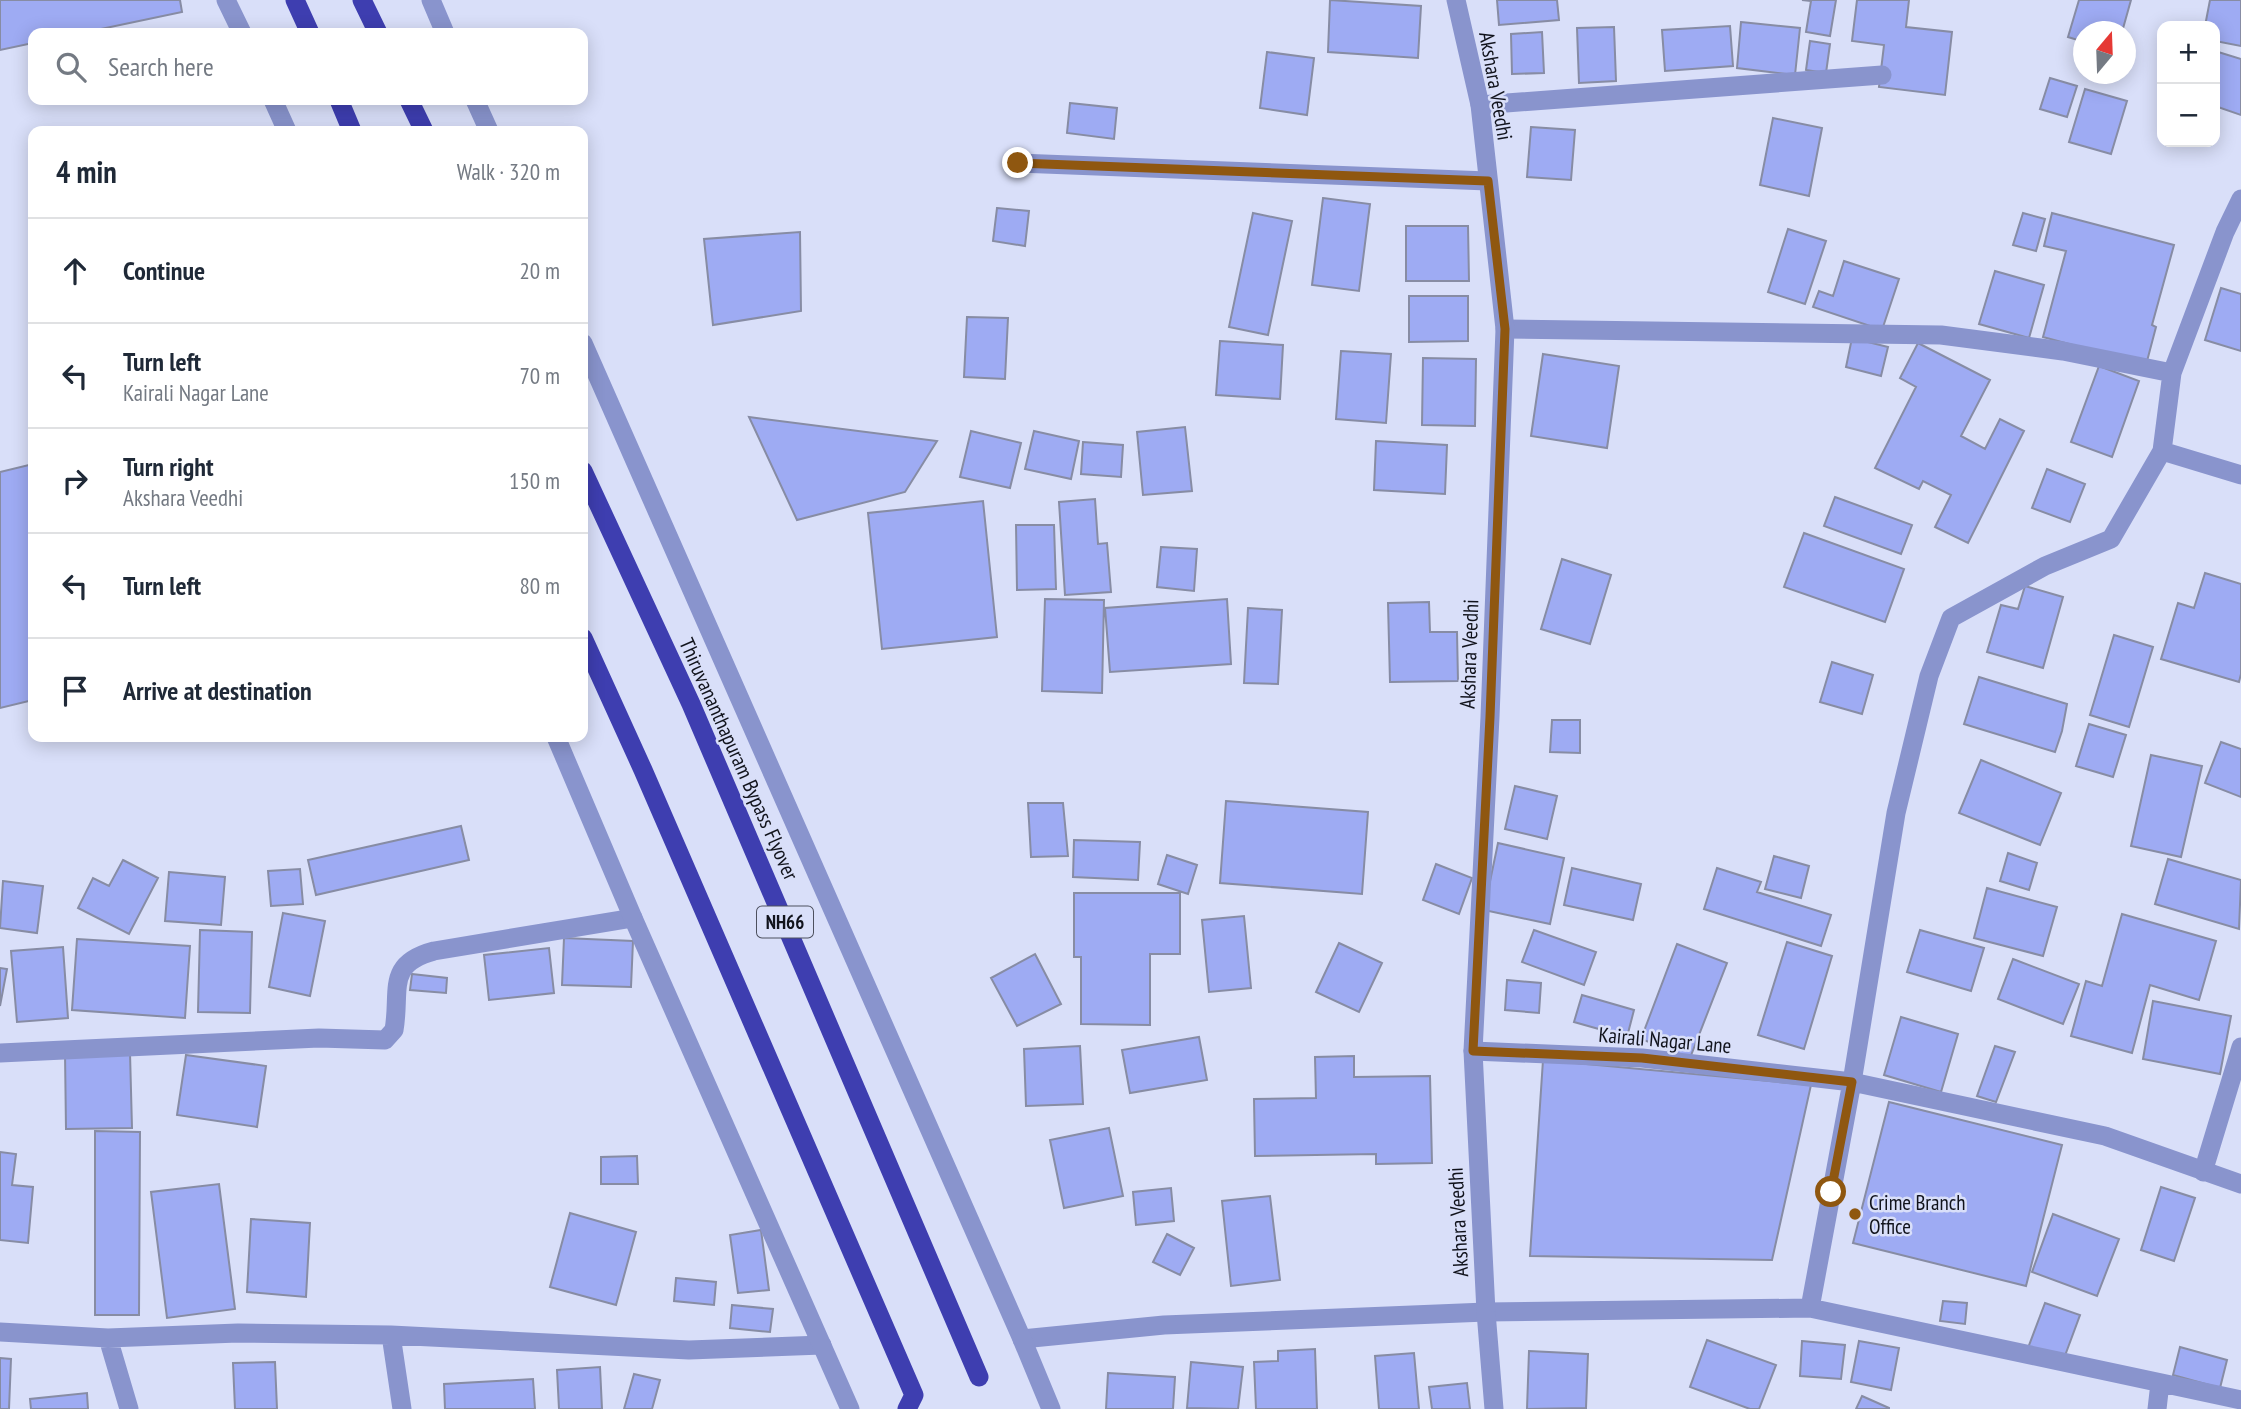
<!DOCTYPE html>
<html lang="en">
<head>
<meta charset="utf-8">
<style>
  :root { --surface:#fff; --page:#f6f6f7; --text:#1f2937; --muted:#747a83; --line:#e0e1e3 }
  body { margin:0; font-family:"PT Sans Narrow",sans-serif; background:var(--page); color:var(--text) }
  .controls { position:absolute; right:21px; top:21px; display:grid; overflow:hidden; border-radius:14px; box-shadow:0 4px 18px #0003 }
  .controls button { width:63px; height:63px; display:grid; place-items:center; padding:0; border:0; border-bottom:2px solid var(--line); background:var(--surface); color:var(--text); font:35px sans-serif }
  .compass { position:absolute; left:2073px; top:21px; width:63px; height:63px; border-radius:50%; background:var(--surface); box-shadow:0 4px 18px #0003; rotate:19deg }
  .stop { position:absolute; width:21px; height:21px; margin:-16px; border:5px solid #8f5710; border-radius:50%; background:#fff }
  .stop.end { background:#8f5710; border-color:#fff; box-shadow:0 2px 7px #0008 }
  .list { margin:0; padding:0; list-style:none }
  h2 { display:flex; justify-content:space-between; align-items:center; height:91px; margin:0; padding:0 28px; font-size:30px }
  h2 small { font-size:23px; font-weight:400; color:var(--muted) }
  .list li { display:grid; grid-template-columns:46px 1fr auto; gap:21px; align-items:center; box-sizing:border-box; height:105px; padding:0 28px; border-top:2px solid var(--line) }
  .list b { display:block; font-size:26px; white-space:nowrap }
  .list p { margin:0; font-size:23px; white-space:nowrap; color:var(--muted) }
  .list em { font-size:23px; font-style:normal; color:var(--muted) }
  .icon { flex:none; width:38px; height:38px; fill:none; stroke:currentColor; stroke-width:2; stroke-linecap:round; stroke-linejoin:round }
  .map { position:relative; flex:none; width:2241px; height:1409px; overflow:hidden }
  .search { position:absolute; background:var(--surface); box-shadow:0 4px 18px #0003; left:28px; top:28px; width:560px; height:77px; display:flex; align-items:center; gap:18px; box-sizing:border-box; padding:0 24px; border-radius:14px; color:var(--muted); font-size:26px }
  .panel { position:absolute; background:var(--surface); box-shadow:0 4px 18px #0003; left:28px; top:126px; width:560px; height:616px; border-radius:14px }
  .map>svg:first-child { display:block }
  .building { fill:#9eabf3; stroke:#878ca4; stroke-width:2 }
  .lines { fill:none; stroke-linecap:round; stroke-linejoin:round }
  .minor { stroke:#8994cd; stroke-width:19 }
  .tertiary { stroke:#8994cd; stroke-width:19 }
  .trunk { stroke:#3e3eb0; stroke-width:19 }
  .route { stroke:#8f5710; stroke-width:9 }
  .poi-dot { fill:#8f5710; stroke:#d9dff9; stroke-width:2.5 }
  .labels { text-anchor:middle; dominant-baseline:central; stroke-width:5; stroke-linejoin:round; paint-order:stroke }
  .shield { fill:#d9dff9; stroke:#4d505e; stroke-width:2 }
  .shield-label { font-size:19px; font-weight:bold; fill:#11131c }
  .street-label { font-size:21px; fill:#11131c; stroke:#d9dff9 }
  .poi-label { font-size:21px; fill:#11131c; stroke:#d9dff9; text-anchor:start }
</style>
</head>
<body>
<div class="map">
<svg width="2241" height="1409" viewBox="0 0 2241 1409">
  <rect width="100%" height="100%" fill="#d9dff9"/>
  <!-- building -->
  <path class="building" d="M 0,0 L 180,0 L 182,12 L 82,33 L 33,33 L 33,43 L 0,50 Z
    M 0,0 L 180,0 L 182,12 L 82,33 L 33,33 L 33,43 L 0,50 Z
    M 1330,0 L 1421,6 L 1418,58 L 1328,52 Z
    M 1497,0 L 1557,0 L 1559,20 L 1499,25 Z
    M 1802,0 L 1836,0 L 1830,36 L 1806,32 L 1811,1 Z
    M 1857,0 L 1909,0 L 1906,27 L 1952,32 L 1945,95 L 1879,87 L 1884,45 L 1852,41 Z
    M 2079,0 L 2131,0 L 2122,32 L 2084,32 L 2084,42 L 2068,37 Z
    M 2210,0 L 2241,0 L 2241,46 L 2215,41 L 2215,26 L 2205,26 Z
    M 1741,22 L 1800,28 L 1795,75 L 1737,68 Z
    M 1730,26 L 1733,66 L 1665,71 L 1662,30 Z
    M 1614,27 L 1616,81 L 1579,83 L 1577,28 Z
    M 1542,32 L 1544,73 L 1512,74 L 1511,34 Z
    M 1810,41 L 1830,44 L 1826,73 L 1806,70 Z
    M 2215,51 L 2241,59 L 2241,115 L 2215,106 Z
    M 1267,52 L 1314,58 L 1307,115 L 1260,108 Z
    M 2050,78 L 2077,86 L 2067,117 L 2040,109 Z
    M 2085,89 L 2127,101 L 2111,154 L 2069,142 Z
    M 1070,103 L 1117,108 L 1114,139 L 1067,133 Z
    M 1773,118 L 1822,128 L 1809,196 L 1760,185 Z
    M 1531,127 L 1575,130 L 1571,180 L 1527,177 Z
    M 1323,198 L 1370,204 L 1359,291 L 1312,285 Z
    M 997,208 L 1029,211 L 1025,246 L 993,241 Z
    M 1253,213 L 1292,221 L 1268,335 L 1229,327 Z
    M 2023,213 L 2045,219 L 2036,251 L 2013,245 Z
    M 2052,213 L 2174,245 L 2152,325 L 2156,327 L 2146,365 L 2043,337 L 2066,251 L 2044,246 Z
    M 1406,226 L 1468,226 L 1469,281 L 1406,281 Z
    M 1788,229 L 1826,241 L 1805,304 L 1768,292 Z
    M 800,232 L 801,311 L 713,325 L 704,239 Z
    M 1844,261 L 1899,279 L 1882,330 L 1813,307 L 1819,291 L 1833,296 Z
    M 1995,271 L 2044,285 L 2029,338 L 1979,324 Z
    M 2221,288 L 2241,294 L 2241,351 L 2205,340 Z
    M 1409,296 L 1468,296 L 1468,341 L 1409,342 Z
    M 967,317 L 1008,318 L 1005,379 L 964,377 Z
    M 1852,338 L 1888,347 L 1881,376 L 1846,367 Z
    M 1220,341 L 1283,345 L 1280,399 L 1216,395 Z
    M 1918,343 L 1990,380 L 1961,436 L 1985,449 L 2000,419 L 2024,431 L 1968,543 L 1935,527 L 1951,495 L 1923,481 L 1919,489 L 1875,468 L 1916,387 L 1900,378 Z
    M 1341,351 L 1391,354 L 1386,423 L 1336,419 Z
    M 1543,354 L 1619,366 L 1607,448 L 1531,436 Z
    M 1423,358 L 1476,359 L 1475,426 L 1422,425 Z
    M 2099,366 L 2139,381 L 2112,457 L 2071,442 Z
    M 749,417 L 937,441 L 905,492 L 797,520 Z
    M 1185,427 L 1192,491 L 1143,495 L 1137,432 Z
    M 971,431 L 1021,443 L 1010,488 L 960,477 Z
    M 1034,431 L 1079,441 L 1071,479 L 1025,469 Z
    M 1376,441 L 1447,445 L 1445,494 L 1374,490 Z
    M 1083,442 L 1123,445 L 1121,477 L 1081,474 Z
    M 33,464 L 33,700 L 0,708 L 0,472 Z
    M 2047,469 L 2085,484 L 2070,522 L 2032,508 Z
    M 1835,497 L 1912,525 L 1901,554 L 1824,526 Z
    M 1095,499 L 1098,544 L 1107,543 L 1111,592 L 1065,595 L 1059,502 Z
    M 983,501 L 997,637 L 882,649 L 868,513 Z
    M 1016,525 L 1054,525 L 1056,589 L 1017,590 Z
    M 1804,533 L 1904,569 L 1885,622 L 1784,587 Z
    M 1161,547 L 1197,549 L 1194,591 L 1157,587 Z
    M 1562,559 L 1611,575 L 1590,644 L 1541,629 Z
    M 2205,573 L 2241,584 L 2241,674 L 2239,682 L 2161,659 L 2178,603 L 2194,608 Z
    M 2025,586 L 2063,597 L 2043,668 L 1987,652 L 2001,605 L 2018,609 Z
    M 1045,599 L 1104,600 L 1102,693 L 1042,691 Z
    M 1227,599 L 1231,664 L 1110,672 L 1105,608 Z
    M 1429,602 L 1430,632 L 1457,632 L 1458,681 L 1390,682 L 1388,603 Z
    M 1248,608 L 1282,610 L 1278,684 L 1244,683 Z
    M 2114,635 L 2153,647 L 2129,727 L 2090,715 Z
    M 1832,662 L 1873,675 L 1862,714 L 1820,702 Z
    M 1979,677 L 2067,704 L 2062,731 L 2055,752 L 1964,724 Z
    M 1552,720 L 1580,720 L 1580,753 L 1550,752 Z
    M 2089,724 L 2126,735 L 2113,777 L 2076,766 Z
    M 147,737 L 183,737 L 183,738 L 147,740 Z
    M 2221,742 L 2241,749 L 2241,797 L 2205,783 Z
    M 2151,755 L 2202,766 L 2181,857 L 2131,846 Z
    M 1981,760 L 2061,793 L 2040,845 L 1959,813 Z
    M 1515,786 L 1557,796 L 1547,839 L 1505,829 Z
    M 1226,801 L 1368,812 L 1362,894 L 1220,883 Z
    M 1028,803 L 1063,803 L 1068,856 L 1031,857 Z
    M 461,826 L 469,860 L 316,895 L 308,860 Z
    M 1074,840 L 1140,842 L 1138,880 L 1073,877 Z
    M 1498,843 L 1564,858 L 1550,924 L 1484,910 Z
    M 2008,853 L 2037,863 L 2029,890 L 2000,881 Z
    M 1167,855 L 1197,865 L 1188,894 L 1158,884 Z
    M 1774,856 L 1809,866 L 1801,898 L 1765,889 Z
    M 2168,859 L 2241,880 L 2239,929 L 2155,904 Z
    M 123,860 L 158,878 L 129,934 L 78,908 L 93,878 L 109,886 Z
    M 1436,864 L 1472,878 L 1459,914 L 1423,900 Z
    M 1572,868 L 1641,884 L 1633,920 L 1564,905 Z
    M 1717,868 L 1761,882 L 1757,892 L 1831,915 L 1821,946 L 1704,909 Z
    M 300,869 L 303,904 L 271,906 L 268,871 Z
    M 169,872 L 225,877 L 221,925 L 165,921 Z
    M 3,881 L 43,886 L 37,933 L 0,928 Z
    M 1987,888 L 2057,907 L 2043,956 L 1974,938 Z
    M 1074,893 L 1180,893 L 1180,954 L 1150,954 L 1150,1025 L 1081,1024 L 1081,957 L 1074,957 Z
    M 283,913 L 325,921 L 310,996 L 269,987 Z
    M 2122,914 L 2216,941 L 2199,1000 L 2150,985 L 2132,1053 L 2071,1036 L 2086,981 L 2102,986 Z
    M 1244,916 L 1251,988 L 1209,992 L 1202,920 Z
    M 200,930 L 252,932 L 250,1013 L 198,1012 Z
    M 1534,930 L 1596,952 L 1584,985 L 1522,962 Z
    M 1920,930 L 1984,948 L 1971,991 L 1907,972 Z
    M 564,938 L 633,941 L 631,987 L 562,985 Z
    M 77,939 L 190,946 L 185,1018 L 72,1010 Z
    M 1787,942 L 1832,956 L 1804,1049 L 1758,1035 Z
    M 1339,943 L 1382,963 L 1359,1012 L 1316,992 Z
    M 1677,944 L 1727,963 L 1690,1058 L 1641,1039 Z
    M 63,947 L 68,1018 L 17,1022 L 11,951 Z
    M 549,948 L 554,993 L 489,1000 L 484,955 Z
    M 1035,954 L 1061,1004 L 1017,1026 L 991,978 Z
    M 2013,959 L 2079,984 L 2063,1024 L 1998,999 Z
    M 0,968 L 7,969 L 0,1006 Z
    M 412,974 L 447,978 L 446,993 L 410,990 Z
    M 1507,980 L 1541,983 L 1539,1013 L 1505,1010 Z
    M 1582,995 L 1634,1010 L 1627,1037 L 1574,1022 Z
    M 2153,1001 L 2231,1016 L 2220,1074 L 2143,1059 Z
    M 1901,1017 L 1958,1034 L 1941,1092 L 1884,1075 Z
    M 1199,1037 L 1207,1080 L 1130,1093 L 1122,1050 Z
    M 1080,1046 L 1083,1104 L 1026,1106 L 1024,1049 Z
    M 1995,1046 L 2015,1052 L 1996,1102 L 1977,1096 Z
    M 65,1053 L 130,1053 L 132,1128 L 66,1129 Z
    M 186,1055 L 266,1066 L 257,1127 L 177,1115 Z
    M 1354,1056 L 1354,1077 L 1430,1076 L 1432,1163 L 1376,1164 L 1376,1154 L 1255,1156 L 1254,1099 L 1316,1098 L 1315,1057 Z
    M 1543,1060 L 1811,1085 L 1772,1260 L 1530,1256 Z
    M 1889,1102 L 2062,1145 L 2026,1286 L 1853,1243 Z
    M 1109,1128 L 1123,1196 L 1064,1208 L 1050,1140 Z
    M 95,1131 L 140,1132 L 139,1315 L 95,1315 Z
    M 0,1152 L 16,1154 L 12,1185 L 33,1187 L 28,1243 L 0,1240 Z
    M 637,1156 L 638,1184 L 601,1184 L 601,1157 Z
    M 219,1184 L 235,1309 L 167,1318 L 151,1192 Z
    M 2161,1187 L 2195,1198 L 2174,1261 L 2141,1250 Z
    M 1171,1188 L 1174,1221 L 1136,1225 L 1133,1192 Z
    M 1270,1196 L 1280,1280 L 1231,1286 L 1222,1201 Z
    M 570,1213 L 636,1232 L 616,1305 L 550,1287 Z
    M 2053,1214 L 2119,1239 L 2097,1296 L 2032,1272 Z
    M 251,1219 L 310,1223 L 306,1297 L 247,1292 Z
    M 761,1230 L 769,1290 L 738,1293 L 730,1235 Z
    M 1167,1234 L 1194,1248 L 1180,1275 L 1153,1262 Z
    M 676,1278 L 716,1282 L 714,1305 L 674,1301 Z
    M 1943,1301 L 1967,1303 L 1965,1324 L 1940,1321 Z
    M 2045,1303 L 2080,1315 L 2063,1361 L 2028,1348 Z
    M 732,1305 L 773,1309 L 770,1332 L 730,1328 Z
    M 1707,1340 L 1776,1365 L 1759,1409 L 1750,1409 L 1690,1387 Z
    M 1802,1341 L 1845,1345 L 1841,1379 L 1800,1376 Z
    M 1859,1341 L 1899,1348 L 1891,1390 L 1851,1382 Z
    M 2180,1347 L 2227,1360 L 2220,1388 L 2173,1375 Z
    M 1315,1349 L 1317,1409 L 1256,1409 L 1254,1362 L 1278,1361 L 1278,1351 Z
    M 1529,1351 L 1588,1354 L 1586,1408 L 1527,1409 Z
    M 1414,1353 L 1419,1409 L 1379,1409 L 1375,1356 Z
    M 0,1358 L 11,1359 L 9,1409 L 0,1409 Z
    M 275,1362 L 277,1409 L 235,1409 L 233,1363 Z
    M 1191,1362 L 1243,1367 L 1238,1409 L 1187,1408 Z
    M 600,1367 L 602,1409 L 559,1409 L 557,1370 Z
    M 1108,1373 L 1175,1377 L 1173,1409 L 1106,1409 Z
    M 634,1374 L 660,1380 L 652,1409 L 624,1409 Z
    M 533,1379 L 535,1409 L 445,1409 L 444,1384 Z
    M 1467,1383 L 1470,1409 L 1432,1409 L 1429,1387 Z
    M 87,1393 L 88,1409 L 31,1409 L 30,1399 Z
    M 1862,1396 L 1889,1408 L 1889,1409 L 1856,1409 Z"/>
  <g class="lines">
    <!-- minor -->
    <path class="minor" d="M 1480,105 L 1882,75
      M 1018,163 L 1488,181
      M 1505,329 L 1941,335 L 2063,351 L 2172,373
      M 2162,451 L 2241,475
      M 1473,1051 L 1642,1058 L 1852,1082 L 2105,1136 L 2241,1184
      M 0,1053 L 319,1038 L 385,1040 L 394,1030 C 401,991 385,964 434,951 L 633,918
      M 2203,1172 L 2241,1047
      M 1810,1308 L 2241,1400
      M 0,1332 L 108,1338 L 238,1333 L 391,1335 L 689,1350 L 822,1345
      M 391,1335 L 402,1409
      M 108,1338 L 129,1409
      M 1022,1339 L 1164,1325 L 1486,1312 L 1810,1308 L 1852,1082 L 1896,813 L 1929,676 L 1951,618 L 2045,566 L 2111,539 L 2162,451 L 2172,373 L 2225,232 L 2241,199
      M 2157,1409 L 2160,1383"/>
    <!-- tertiary -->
    <path class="tertiary" d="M 226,0 L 242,33
      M 431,0 L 445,33
      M 1456,0 L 1480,105 L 1505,329 L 1490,717 L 1473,1051 L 1486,1312 L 1494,1409
      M 273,100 L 287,131
      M 475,100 L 489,131
      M 583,343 L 1022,1339 L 1051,1409
      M 556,737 L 633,918 L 850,1409"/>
    <!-- trunk -->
    <path class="trunk" d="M 295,0 L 310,33
      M 362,0 L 378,33
      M 339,100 L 352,131
      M 409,100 L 424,131
      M 583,471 L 691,704 L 979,1377
      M 583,638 L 643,770 L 914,1395 L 907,1409"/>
  </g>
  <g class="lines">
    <!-- route -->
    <path class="route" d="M 1018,163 L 1488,181 L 1505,329 L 1490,717 L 1473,1051 L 1642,1058 L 1852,1082 L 1831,1192"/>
  </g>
  <!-- markers -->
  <circle class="poi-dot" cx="1855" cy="1214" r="7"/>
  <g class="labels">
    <!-- shield labels -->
    <rect class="shield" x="757" y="906.5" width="56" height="31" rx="5"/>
    <g class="shield-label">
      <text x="785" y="922">NH66</text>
    </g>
    <!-- street labels -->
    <g class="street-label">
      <text transform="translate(1496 86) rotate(80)">Akshara Veedhi</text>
      <text transform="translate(1469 654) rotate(-88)">Akshara Veedhi</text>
      <text transform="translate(739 759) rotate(66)">Thiruvananthapuram Bypass Flyover</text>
      <text transform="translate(1665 1040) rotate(5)">Kairali Nagar Lane</text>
      <text transform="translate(1458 1222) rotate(-93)">Akshara Veedhi</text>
    </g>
    <!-- poi labels -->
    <g class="poi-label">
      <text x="1869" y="1202">Crime Branch<tspan x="1869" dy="24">Office</tspan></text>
    </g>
  </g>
</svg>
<div class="controls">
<button>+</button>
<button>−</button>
</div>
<svg class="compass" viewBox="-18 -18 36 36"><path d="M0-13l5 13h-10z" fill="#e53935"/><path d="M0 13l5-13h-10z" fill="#747a83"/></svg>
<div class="stop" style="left:1831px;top:1192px"></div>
<div class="stop end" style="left:1018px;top:163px"></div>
<div class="search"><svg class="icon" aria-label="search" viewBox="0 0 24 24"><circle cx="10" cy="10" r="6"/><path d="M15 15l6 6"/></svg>Search here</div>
<section class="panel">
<h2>4 min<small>Walk · 320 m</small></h2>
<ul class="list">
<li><svg class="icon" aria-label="ahead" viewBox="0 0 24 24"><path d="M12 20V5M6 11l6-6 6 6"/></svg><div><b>Continue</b></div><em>20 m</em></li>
<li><svg class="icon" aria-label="left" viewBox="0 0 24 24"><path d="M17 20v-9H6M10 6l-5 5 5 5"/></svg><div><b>Turn left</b><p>Kairali Nagar Lane</p></div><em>70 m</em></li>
<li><svg class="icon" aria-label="right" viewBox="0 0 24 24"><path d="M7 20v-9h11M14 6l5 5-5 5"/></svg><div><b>Turn right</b><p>Akshara Veedhi</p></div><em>150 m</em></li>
<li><svg class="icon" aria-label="left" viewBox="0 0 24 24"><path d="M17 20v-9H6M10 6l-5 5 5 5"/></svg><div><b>Turn left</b></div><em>80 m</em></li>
<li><svg class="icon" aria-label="arrive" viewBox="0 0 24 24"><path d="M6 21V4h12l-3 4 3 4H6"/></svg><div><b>Arrive at destination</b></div></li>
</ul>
</section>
</div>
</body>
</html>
